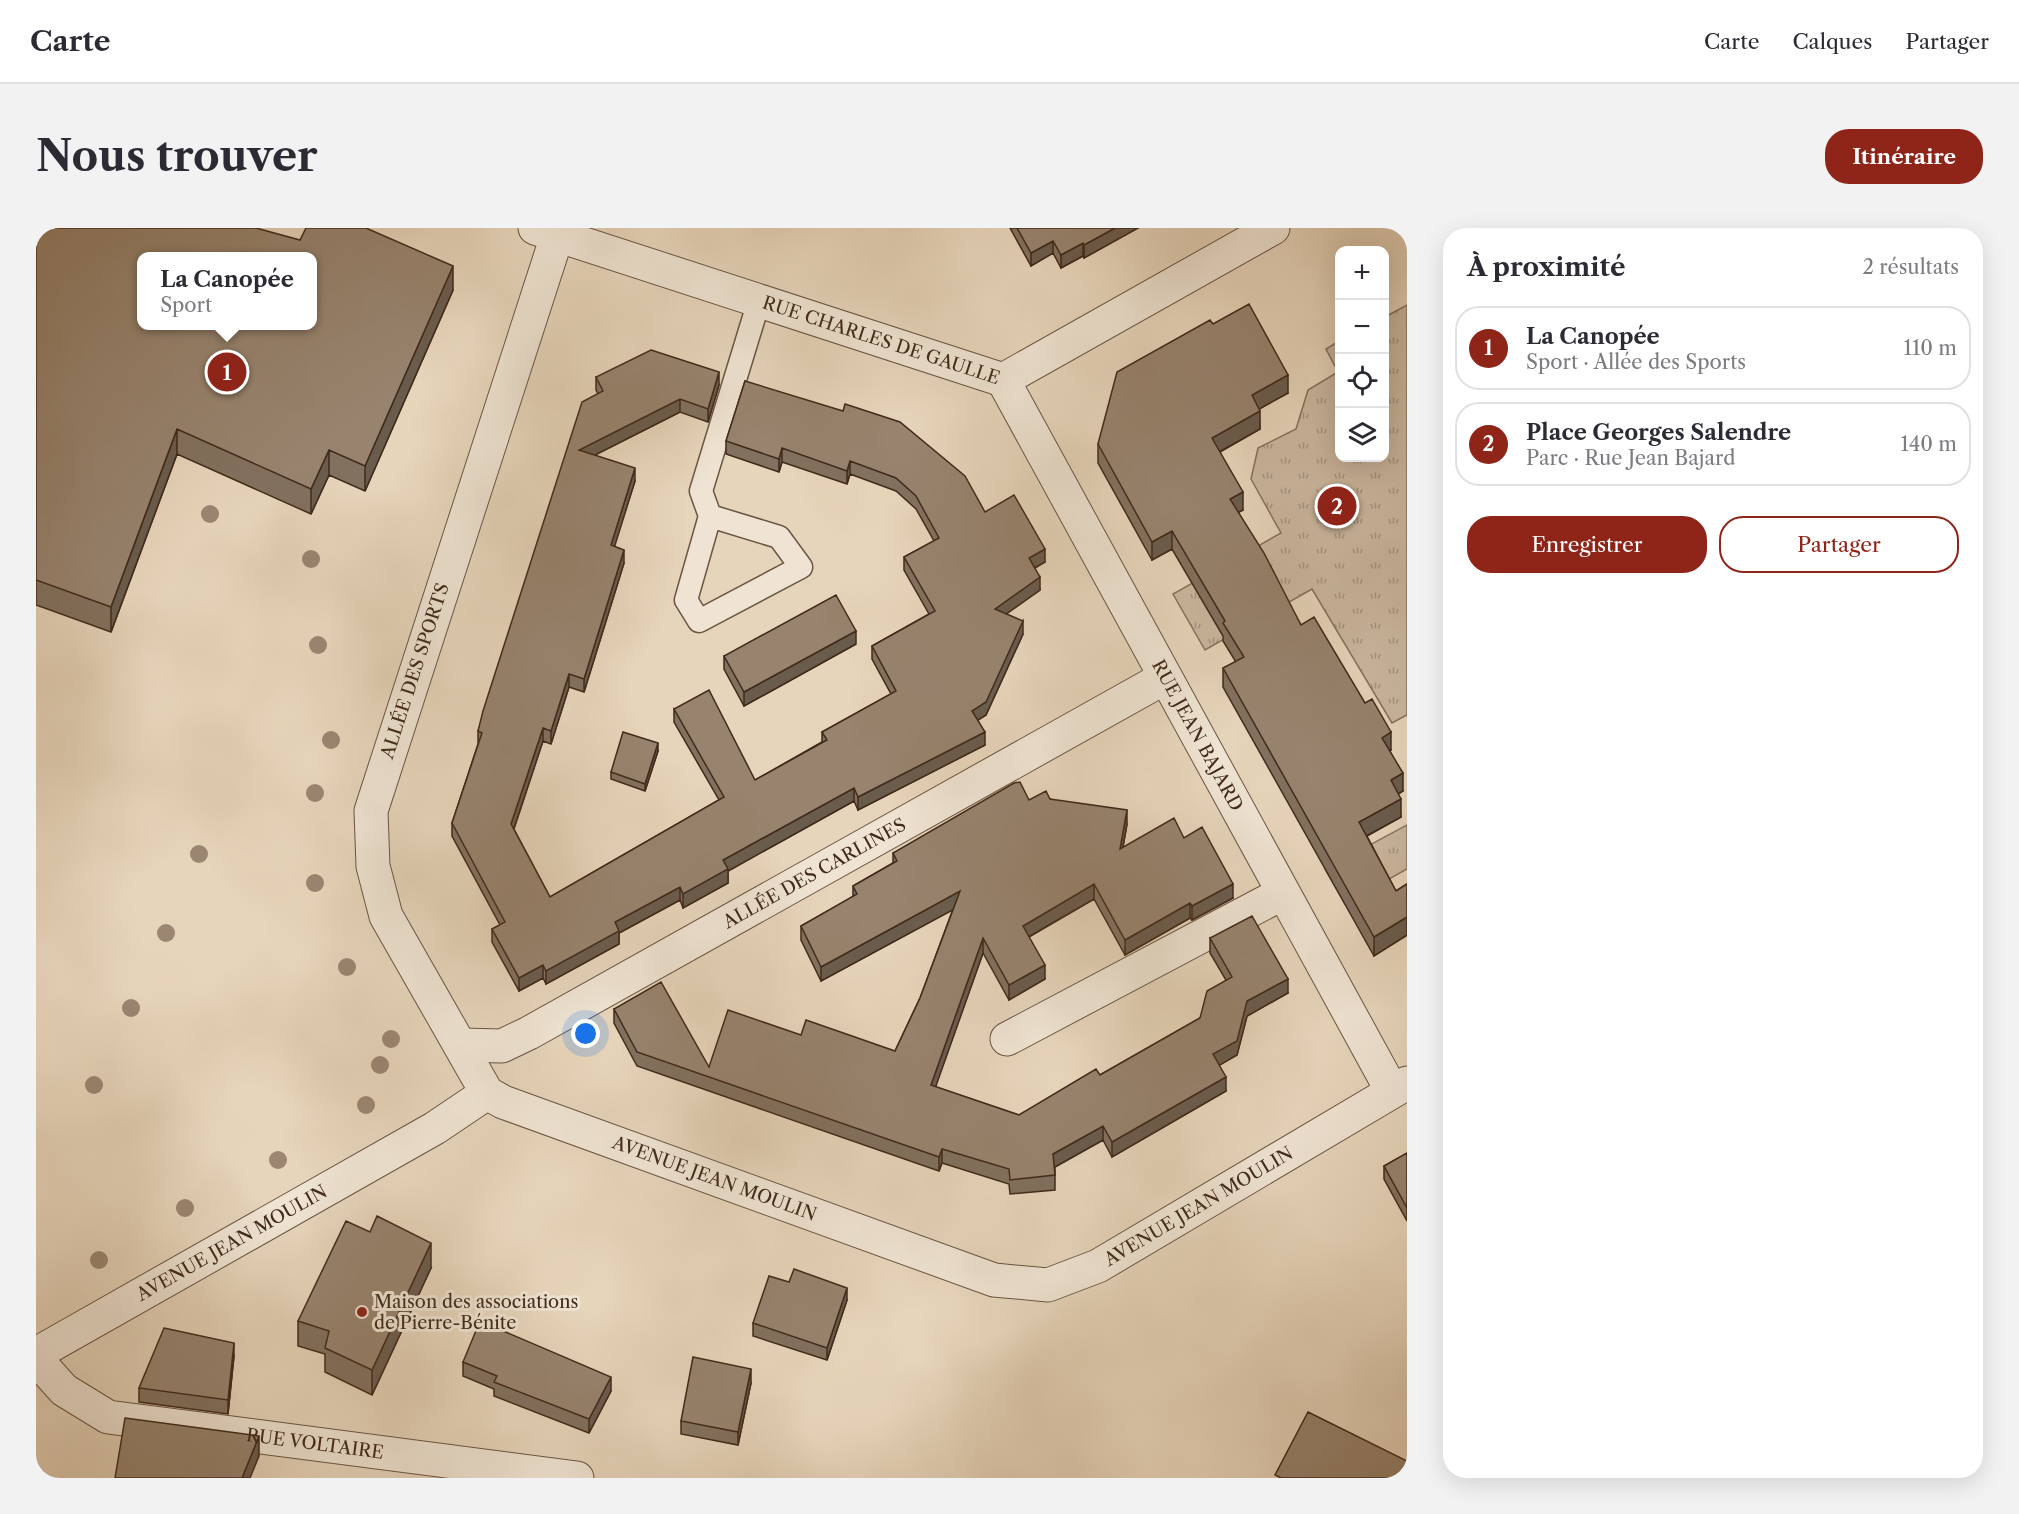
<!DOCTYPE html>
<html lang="fr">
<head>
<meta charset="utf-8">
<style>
  :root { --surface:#fff; --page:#f2f2f3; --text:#2b2b33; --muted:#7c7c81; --line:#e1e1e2; --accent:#8f2418 }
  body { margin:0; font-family:"Libre Caslon Text",serif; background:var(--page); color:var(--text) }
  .controls { position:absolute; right:18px; top:18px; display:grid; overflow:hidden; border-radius:12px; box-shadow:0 6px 24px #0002 }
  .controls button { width:54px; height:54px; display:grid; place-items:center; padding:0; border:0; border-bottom:2px solid var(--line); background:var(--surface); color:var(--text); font:30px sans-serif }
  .you { position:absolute; left:550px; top:806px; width:21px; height:21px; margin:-15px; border:4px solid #fff; border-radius:50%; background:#1a73e8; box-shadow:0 0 0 9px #1a73e833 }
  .badge { display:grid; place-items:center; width:39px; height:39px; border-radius:50%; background:var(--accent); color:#fff; font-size:20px; font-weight:700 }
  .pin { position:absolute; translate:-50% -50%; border:3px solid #fff; box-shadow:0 2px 6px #0006 }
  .popup { position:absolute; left:101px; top:24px; width:180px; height:78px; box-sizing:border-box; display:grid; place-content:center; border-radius:12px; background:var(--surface); filter:drop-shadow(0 2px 4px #0005); font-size:20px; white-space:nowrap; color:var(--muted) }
  .popup b { font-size:22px; color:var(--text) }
  .popup::after { content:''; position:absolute; left:50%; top:100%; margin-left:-12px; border:12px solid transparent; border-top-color:var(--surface) }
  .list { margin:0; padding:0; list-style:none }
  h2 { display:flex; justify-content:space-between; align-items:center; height:78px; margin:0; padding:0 24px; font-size:26px }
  h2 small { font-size:20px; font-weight:400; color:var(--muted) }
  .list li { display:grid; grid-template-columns:39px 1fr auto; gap:18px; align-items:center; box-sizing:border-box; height:84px; margin:0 12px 12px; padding:0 12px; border:2px solid var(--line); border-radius:24px }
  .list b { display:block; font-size:22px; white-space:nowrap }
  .list p { margin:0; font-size:20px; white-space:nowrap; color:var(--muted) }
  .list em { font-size:20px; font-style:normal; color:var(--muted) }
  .actions { display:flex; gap:12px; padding:18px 24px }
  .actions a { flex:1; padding:14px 0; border:2px solid var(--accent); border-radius:24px; text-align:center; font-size:21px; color:var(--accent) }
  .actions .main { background:var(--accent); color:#fff }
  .icon { flex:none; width:33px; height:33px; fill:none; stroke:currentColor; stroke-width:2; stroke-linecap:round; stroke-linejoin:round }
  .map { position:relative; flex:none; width:1371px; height:1250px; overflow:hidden; border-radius:24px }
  header { display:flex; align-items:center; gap:36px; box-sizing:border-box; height:84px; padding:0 30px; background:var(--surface); border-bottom:2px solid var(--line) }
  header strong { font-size:28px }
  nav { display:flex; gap:33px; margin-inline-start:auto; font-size:21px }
  .intro { display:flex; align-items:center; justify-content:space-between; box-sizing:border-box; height:144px; padding:0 36px }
  h1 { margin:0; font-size:42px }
  .button { padding:15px 27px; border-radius:24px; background:var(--accent); color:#fff; font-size:21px; font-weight:700 }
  main { display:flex; gap:36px; padding:0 36px }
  aside { flex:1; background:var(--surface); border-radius:24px; box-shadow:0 6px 24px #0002 }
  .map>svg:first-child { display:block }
  .park { fill:url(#park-tufts); stroke:#86715e; stroke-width:1.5 }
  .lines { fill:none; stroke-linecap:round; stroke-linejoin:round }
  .lane-casing { stroke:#6a5543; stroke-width:25 }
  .street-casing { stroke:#6a5543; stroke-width:35 }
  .lane { stroke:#efe4d3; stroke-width:22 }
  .street { stroke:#efe4d3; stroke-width:33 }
  .tree { fill:#9b8672 }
  .wall { fill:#82715f; stroke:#412a1b; stroke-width:1.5 }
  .shaded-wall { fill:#6a5c4d; stroke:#412a1b; stroke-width:1.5 }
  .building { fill:#97836e; stroke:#412a1b; stroke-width:1.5; fill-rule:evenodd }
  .poi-dot { fill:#8f2418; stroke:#efe4d3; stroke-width:2 }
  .labels { text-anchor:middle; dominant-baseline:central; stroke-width:6; stroke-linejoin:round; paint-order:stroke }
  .street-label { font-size:18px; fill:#412a1b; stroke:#efe4d3 }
  .poi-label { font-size:18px; fill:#412a1b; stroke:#efe4d3; text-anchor:start }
</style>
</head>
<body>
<header>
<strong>Carte</strong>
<nav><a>Carte</a><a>Calques</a><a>Partager</a></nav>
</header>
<div class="intro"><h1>Nous trouver</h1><a class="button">Itinéraire</a></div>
<main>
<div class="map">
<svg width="1371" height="1250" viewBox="0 0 1371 1250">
  <defs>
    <pattern id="park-tufts" width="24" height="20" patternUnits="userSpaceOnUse" patternTransform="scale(1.5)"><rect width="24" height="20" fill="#cbb8a0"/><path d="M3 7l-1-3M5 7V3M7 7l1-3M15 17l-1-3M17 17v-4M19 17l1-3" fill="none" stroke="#a69682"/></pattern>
  </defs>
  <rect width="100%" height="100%" fill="#e7d5bb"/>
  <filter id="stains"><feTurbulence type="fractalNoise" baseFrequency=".00333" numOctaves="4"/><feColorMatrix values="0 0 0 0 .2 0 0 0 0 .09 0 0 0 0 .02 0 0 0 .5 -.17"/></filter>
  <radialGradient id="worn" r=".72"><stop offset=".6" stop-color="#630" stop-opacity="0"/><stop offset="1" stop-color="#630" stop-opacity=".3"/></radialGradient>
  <!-- park -->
  <path class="park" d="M 1371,77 L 1371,487 L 1356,495 L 1276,361 L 1169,422 L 1137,366 L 1245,305 L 1215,251 L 1222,220 L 1260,201 L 1272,162 L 1302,144 L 1290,121 L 1303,113 L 1304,230 L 1348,230 L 1349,89 Z
    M 1371,597 L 1371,641 L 1309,676 L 1289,641 Z"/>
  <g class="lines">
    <defs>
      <path id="lane" d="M 674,288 L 743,309 L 765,339 L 663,393 L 650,372 L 674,288 L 665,263 L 723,73"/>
      <g id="street">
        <path id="s1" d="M 499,0 L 967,152 L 1237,0"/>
        <path id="s2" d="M 521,8 L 335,583 L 337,638 L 350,688 L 451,865 L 467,874 L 958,1052 L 1012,1057 L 1062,1038 L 1371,855"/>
        <path id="s3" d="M 967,152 L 1356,863"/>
        <path d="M 971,811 L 1247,665"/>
        <path id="s4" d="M 424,817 L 466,818 L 493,805 L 1128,450"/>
        <path id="s5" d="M 0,1126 L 399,900 L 451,865"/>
        <path id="s6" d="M 0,1131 L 28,1162 L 72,1189 L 541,1250"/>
      </g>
    </defs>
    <!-- lane casing -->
    <use href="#lane" class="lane-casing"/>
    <!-- street casing -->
    <use href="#street" class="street-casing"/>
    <!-- lane -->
    <use href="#lane" class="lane"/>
    <!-- street -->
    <use href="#street" class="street"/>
  </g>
  <!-- trees -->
  <g class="tree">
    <circle cx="174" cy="286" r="9"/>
    <circle cx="275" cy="331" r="9"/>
    <circle cx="282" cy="417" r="9"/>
    <circle cx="295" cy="512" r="9"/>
    <circle cx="279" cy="565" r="9"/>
    <circle cx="163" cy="626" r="9"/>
    <circle cx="279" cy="655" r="9"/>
    <circle cx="130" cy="705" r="9"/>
    <circle cx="311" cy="739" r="9"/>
    <circle cx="95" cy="780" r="9"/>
    <circle cx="355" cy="811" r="9"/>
    <circle cx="344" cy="837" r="9"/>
    <circle cx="58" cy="857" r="9"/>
    <circle cx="330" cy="877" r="9"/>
    <circle cx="242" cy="932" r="9"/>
    <circle cx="149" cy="980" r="9"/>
    <circle cx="63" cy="1032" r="9"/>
  </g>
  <!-- wall -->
  <path class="wall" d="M 0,0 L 417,62 L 329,263 L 293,247 L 275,286 L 141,226 L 75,404 L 0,377 Z
    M 974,0 L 1102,0 L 1048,30 L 1047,28 L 1025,40 L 1017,25 L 995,38 Z
    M 1177,96 L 1252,165 L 1223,181 L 1224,201 L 1184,224 L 1207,282 L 1202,284 L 1265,397 L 1355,522 L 1354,523 L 1367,563 L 1362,566 L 1365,589 L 1331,608 L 1360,663 L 1371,656 L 1371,707 L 1338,728 L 1187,459 L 1187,440 L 1200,434 L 1187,413 L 1187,408 L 1136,321 L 1116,332 L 1062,235 L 1062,216 Z
    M 560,149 L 683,157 L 672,194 L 644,184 L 559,227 L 599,253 L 578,318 L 588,335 L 548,464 L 533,459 L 515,516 L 507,513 L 478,601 L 514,669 L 683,572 L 638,494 L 638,481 L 719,552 L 786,514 L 786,504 L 855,466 L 836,431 L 836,418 L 893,386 L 868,342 L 868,329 L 898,313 L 880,281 L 860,263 L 814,246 L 811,256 L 746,234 L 743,244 L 690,226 L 690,213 L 709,153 L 949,284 L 1009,334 L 999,340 L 1004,362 L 970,386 L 987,406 L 950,487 L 942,492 L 949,517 L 822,582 L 818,573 L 692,643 L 692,655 L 647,680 L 644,672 L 583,705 L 583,716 L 510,756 L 507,750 L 483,763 L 456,714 L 456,701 L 464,697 L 416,608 L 416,595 L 442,516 L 442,503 L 562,166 L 560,162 Z
    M 820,416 L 708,478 L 688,441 L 688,428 Z
    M 622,523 L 609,563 L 575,551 L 575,544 Z
    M 1014,571 L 1091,596 L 1087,619 L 1148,610 L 1197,670 L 1156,692 L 1154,690 L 1089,727 L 1058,671 L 993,709 L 1009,751 L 973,772 L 947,725 L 899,859 L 983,887 L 1064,847 L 1164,790 L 1190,752 L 1174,725 L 1174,710 L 1252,765 L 1211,788 L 1201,827 L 1183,837 L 1190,863 L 1076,929 L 1067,912 L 1019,939 L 1019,962 L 974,966 L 973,956 L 906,935 L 903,943 L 601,838 L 578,795 L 578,781 L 673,839 L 765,807 L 859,823 L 884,770 L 917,681 L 785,753 L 765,712 L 765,698 L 817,669 L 817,658 L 857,635 L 857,625 L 993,572 Z
    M 1371,925 L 1371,993 L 1348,951 L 1348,938 Z
    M 395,1040 L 336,1167 L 289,1144 L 289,1126 L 262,1118 L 262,1093 Z
    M 811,1072 L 791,1132 L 717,1108 L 717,1095 Z
    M 198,1128 L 192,1186 L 103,1174 L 103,1160 Z
    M 427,1134 L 575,1163 L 553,1205 L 458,1168 L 458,1161 L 427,1148 Z
    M 715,1155 L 702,1217 L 645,1206 L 645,1193 Z"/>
  <!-- shaded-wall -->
  <path class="shaded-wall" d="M 1079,0 L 1102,0 L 1048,30 L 1048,17 Z
    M 1017,13 L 1017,25 L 995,38 L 995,25 Z
    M 1047,15 L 1047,28 L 1025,40 L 1025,27 Z
    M 417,38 L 417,62 L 329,263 L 329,238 Z
    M 683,144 L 683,157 L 672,194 L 672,181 Z
    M 1252,147 L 1252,165 L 1216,185 L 1216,167 Z
    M 644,171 L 644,184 L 543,235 L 543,222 Z
    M 1224,183 L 1224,201 L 1176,228 L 1176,210 Z
    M 141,201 L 141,226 L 75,404 L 75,379 Z
    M 746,220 L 746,234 L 743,244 L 743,231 Z
    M 293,222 L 293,247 L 275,286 L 275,261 Z
    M 814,233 L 814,246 L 811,256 L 811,243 Z
    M 599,240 L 599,253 L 575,330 L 575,317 Z
    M 1207,264 L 1207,282 L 1194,289 L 1194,271 Z
    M 1136,303 L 1136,321 L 1116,332 L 1116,314 Z
    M 1009,321 L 1009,334 L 993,343 L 993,330 Z
    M 588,322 L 588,335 L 548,464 L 548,451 Z
    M 1004,349 L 1004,362 L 959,394 L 959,381 Z
    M 987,393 L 987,406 L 950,487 L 936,496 L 936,483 Z
    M 820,403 L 820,416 L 708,478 L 708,464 Z
    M 533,446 L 533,459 L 515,516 L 515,503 Z
    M 507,500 L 507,513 L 475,609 L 475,596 Z
    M 949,504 L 949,517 L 822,582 L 822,569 Z
    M 1355,504 L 1355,522 L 1346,528 L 1346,510 Z
    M 622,515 L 622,523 L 609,563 L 609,556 Z
    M 1367,545 L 1367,563 L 1355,570 L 1355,552 Z
    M 818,560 L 818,573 L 692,643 L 692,655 L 647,680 L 647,666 L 687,632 Z
    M 1365,571 L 1365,589 L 1323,612 L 1323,594 Z
    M 1091,582 L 1091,596 L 1084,635 L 1084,621 Z
    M 1058,656 L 1058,671 L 987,712 L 987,698 Z
    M 1197,656 L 1197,670 L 1156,692 L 1156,678 Z
    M 644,659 L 644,672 L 583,705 L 583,716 L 510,756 L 510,743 L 579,694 Z
    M 924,663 L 924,678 L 785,753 L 785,739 Z
    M 1154,675 L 1154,690 L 1089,727 L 1089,712 Z
    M 1371,689 L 1371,707 L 1338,728 L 1338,709 Z
    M 947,710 L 947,725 L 895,872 L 895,857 Z
    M 507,737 L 507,750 L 483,763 L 483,750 Z
    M 1009,737 L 1009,751 L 973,772 L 973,757 Z
    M 1252,751 L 1252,765 L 1211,788 L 1201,827 L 1177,841 L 1177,826 L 1211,773 Z
    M 1190,849 L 1190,863 L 1076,929 L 1076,914 Z
    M 1067,898 L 1067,912 L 1017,940 L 1017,926 Z
    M 906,921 L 906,935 L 903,943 L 903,929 Z
    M 395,1015 L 395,1040 L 336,1167 L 336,1142 Z
    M 811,1060 L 811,1072 L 791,1132 L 791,1120 Z
    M 198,1115 L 198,1128 L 192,1186 L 192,1172 Z
    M 715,1141 L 715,1155 L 702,1217 L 702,1204 Z
    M 575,1149 L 575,1163 L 553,1205 L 553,1191 Z
    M 223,1208 L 223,1228 L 214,1250 L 206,1250 Z"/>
  <!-- building -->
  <path class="building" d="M 0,0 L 220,0 L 264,12 L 270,0 L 330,0 L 417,38 L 329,238 L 293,222 L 275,261 L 141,201 L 75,379 L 0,352 ZM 105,28 L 276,28 L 276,98 L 105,98 Z
    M 981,0 L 1079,0 L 1048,17 L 1047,15 L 1025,27 L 1017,13 L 995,25 Z
    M 1213,76 L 1252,147 L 1216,167 L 1224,183 L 1176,210 L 1207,264 L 1194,271 L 1228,325 L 1265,397 L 1278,389 L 1329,475 L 1336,471 L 1355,504 L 1346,510 L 1367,545 L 1355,552 L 1365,571 L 1323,594 L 1360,663 L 1371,656 L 1371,689 L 1338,709 L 1187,440 L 1208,429 L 1187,395 L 1189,393 L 1136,303 L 1116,314 L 1062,216 L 1081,144 L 1174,92 L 1177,96 Z
    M 615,122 L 683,144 L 672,181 L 644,171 L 543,222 L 599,240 L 575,317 L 588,322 L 548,451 L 533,446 L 515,503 L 507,500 L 475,596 L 514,669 L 688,569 L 638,481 L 673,462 L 719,552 L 791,512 L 786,504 L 860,463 L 836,418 L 899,383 L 868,329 L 903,310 L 880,268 L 860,250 L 814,233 L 811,243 L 746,220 L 743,231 L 690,213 L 709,153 L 807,183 L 809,176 L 864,194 L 929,248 L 949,284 L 978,267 L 1009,321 L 993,330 L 1004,349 L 959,381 L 987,393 L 950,474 L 936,483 L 949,504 L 822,569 L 818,560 L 687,632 L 692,641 L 647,666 L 644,659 L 579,694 L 583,703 L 510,743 L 507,737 L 483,750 L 456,701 L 469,694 L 416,595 L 446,505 L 442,503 L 447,483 L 546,174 L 567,163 L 560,149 Z
    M 800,367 L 820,403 L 708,464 L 688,428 Z
    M 587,504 L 622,515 L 609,556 L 575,544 Z
    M 984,554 L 993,572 L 1010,563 L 1014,571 L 1091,582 L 1084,621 L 1138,590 L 1148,610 L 1166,599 L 1197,656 L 1156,678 L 1154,675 L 1089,712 L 1058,656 L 987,698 L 1009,737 L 973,757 L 947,710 L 895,857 L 983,887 L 1060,841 L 1064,847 L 1164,790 L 1171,763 L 1196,749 L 1174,710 L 1216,688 L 1252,751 L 1211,773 L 1201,813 L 1177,826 L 1190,849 L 1076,914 L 1067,898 L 1017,926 L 1019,947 L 974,952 L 973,941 L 906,921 L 903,929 L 601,824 L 578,781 L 625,754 L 673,839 L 692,782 L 765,807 L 770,792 L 859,823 L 884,770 L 924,663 L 785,739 L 765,698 L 821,666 L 817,658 L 861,633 L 857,625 L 978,555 Z
    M 1371,925 L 1371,980 L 1348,938 Z
    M 341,988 L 395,1015 L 336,1142 L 289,1120 L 293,1103 L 262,1093 L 310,993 L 334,1004 Z
    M 758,1041 L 811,1060 L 791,1120 L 717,1095 L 733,1048 L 753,1054 Z
    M 444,1093 L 575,1149 L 553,1191 L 458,1154 L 461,1148 L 427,1134 Z
    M 128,1100 L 198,1115 L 192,1172 L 103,1160 Z
    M 657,1129 L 715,1141 L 702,1204 L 645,1193 Z
    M 1272,1184 L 1371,1233 L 1371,1250 L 1245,1250 L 1239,1247 Z
    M 89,1190 L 223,1208 L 206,1250 L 79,1250 Z"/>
  <!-- markers -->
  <circle class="poi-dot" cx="326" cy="1084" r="6"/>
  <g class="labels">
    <!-- street labels -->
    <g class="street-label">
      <text stroke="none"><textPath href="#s1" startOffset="364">RUE CHARLES DE GAULLE</textPath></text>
      <text transform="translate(379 443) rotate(-72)">ALLÉE DES SPORTS</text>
      <text stroke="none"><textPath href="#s3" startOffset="405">RUE JEAN BAJARD</textPath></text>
      <text stroke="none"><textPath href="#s4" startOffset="399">ALLÉE DES CARLINES</textPath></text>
      <text stroke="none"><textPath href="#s2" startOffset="1158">AVENUE JEAN MOULIN</textPath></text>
      <text stroke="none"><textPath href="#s2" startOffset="1680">AVENUE JEAN MOULIN</textPath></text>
      <text stroke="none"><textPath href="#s5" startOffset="225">AVENUE JEAN MOULIN</textPath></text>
      <text stroke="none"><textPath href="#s6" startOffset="302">RUE VOLTAIRE</textPath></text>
    </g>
    <!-- poi labels -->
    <g class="poi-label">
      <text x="338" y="1074">Maison des associations<tspan x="338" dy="21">de Pierre-Bénite</tspan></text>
    </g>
  </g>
  <rect width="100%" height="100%" filter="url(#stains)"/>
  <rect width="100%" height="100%" fill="url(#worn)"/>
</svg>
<div class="controls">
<button>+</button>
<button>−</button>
<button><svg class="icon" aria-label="locate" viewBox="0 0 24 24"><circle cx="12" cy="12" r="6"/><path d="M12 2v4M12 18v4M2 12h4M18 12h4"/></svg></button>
<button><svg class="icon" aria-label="layers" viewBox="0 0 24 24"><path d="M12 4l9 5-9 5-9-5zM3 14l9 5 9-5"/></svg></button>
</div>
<div class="you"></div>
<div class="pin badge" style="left:191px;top:144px">1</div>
<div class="popup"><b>La Canopée</b>Sport</div>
<div class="pin badge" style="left:1301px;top:278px">2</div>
</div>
<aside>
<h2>À proximité<small>2 résultats</small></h2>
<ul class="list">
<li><span class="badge">1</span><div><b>La Canopée</b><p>Sport · Allée des Sports</p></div><em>110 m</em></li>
<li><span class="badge">2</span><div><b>Place Georges Salendre</b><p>Parc · Rue Jean Bajard</p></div><em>140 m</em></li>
</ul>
<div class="actions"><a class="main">Enregistrer</a><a>Partager</a></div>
</aside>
</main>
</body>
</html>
